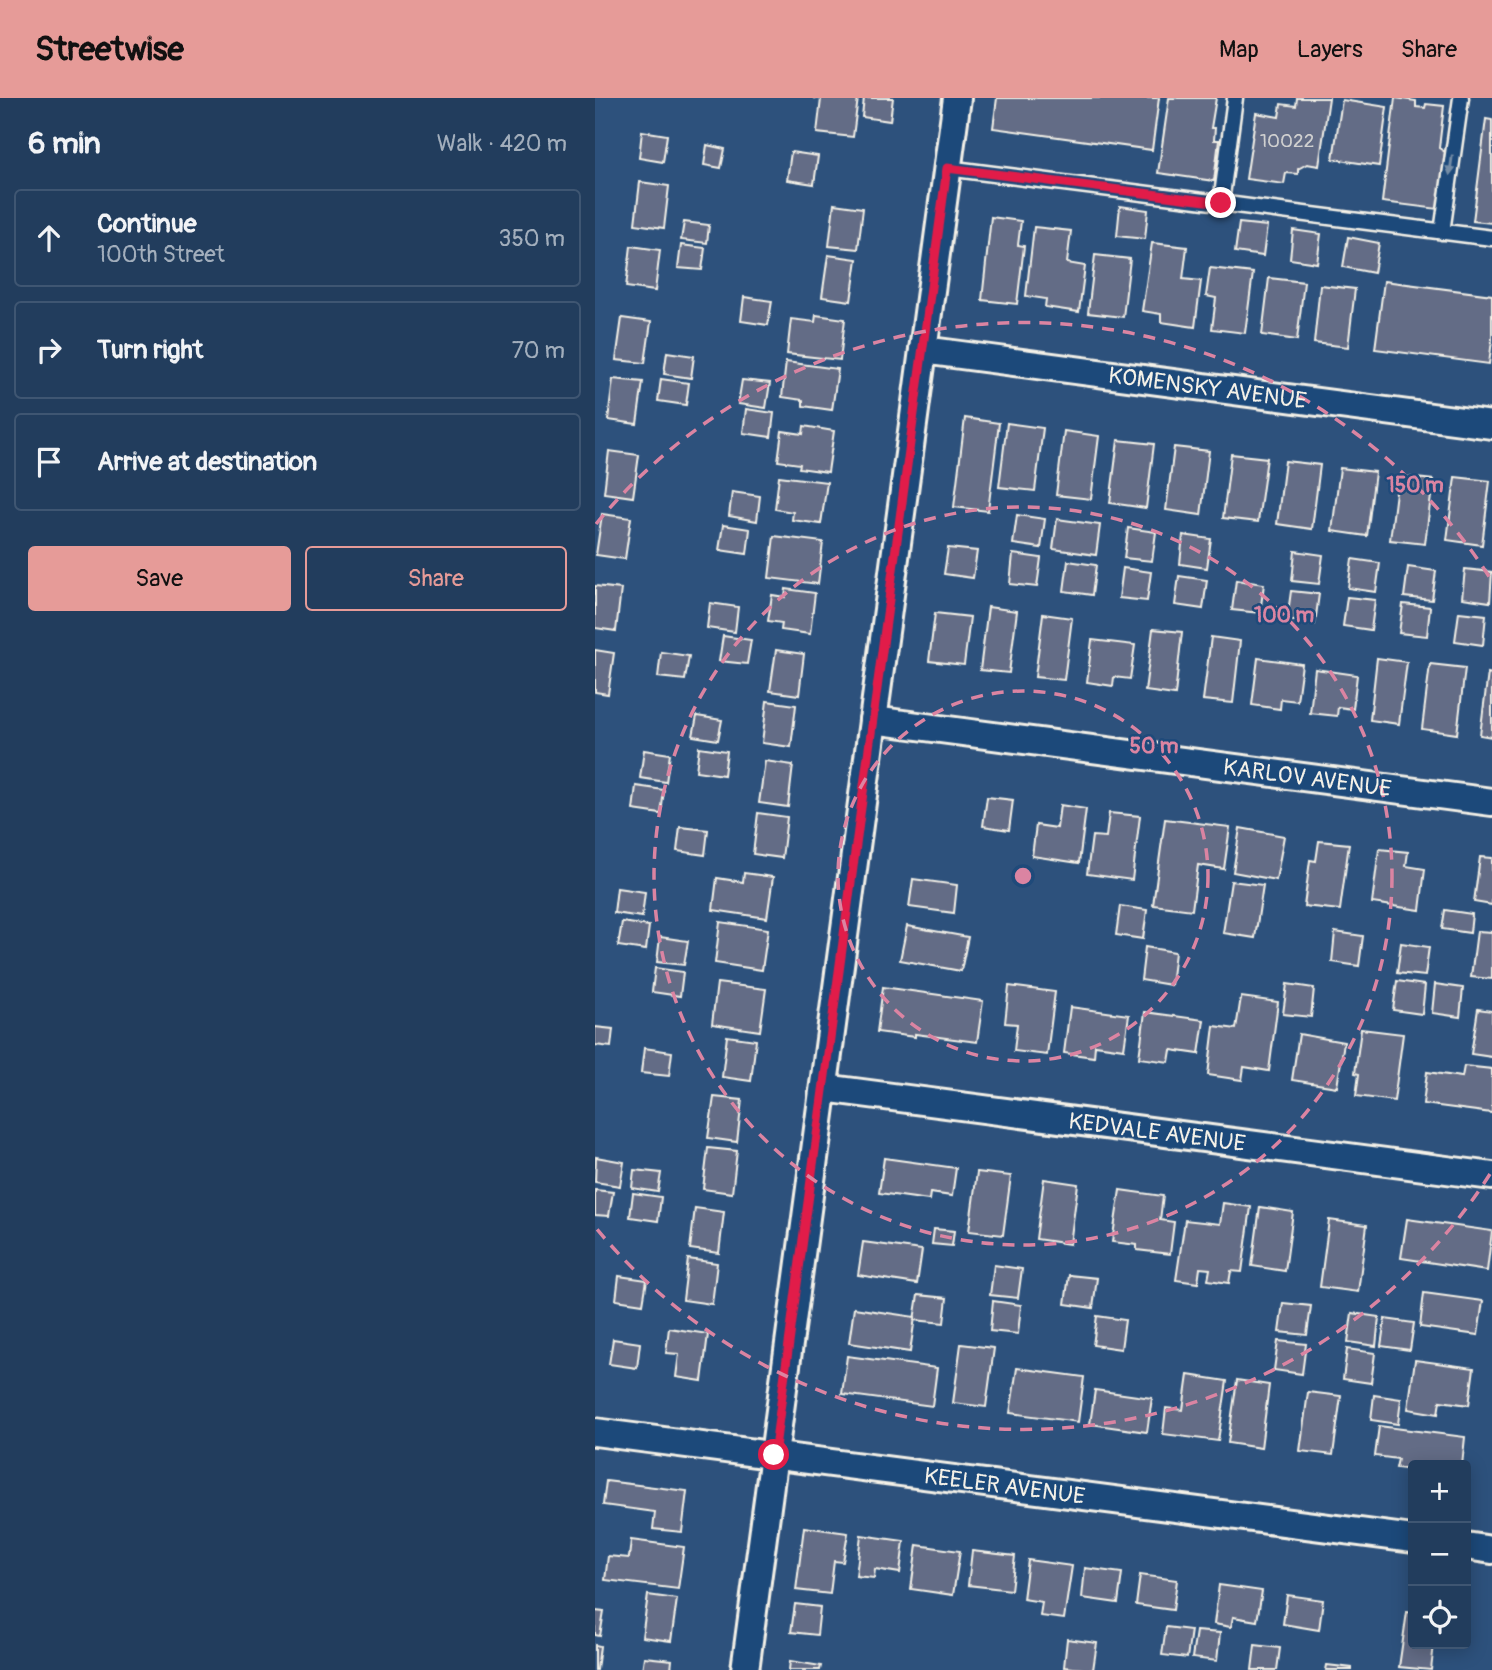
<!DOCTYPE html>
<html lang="en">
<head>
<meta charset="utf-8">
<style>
  :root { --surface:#223d5d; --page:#2a4463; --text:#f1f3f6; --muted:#a2aebc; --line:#3f5672; --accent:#e69b98 }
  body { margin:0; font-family:Pangolin,sans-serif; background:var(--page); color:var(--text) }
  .controls { position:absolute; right:21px; bottom:21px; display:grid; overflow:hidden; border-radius:7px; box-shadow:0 4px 18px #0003 }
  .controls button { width:63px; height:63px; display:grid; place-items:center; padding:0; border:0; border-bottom:2px solid var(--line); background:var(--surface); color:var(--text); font:35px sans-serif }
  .stop { position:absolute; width:21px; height:21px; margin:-16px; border:5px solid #e11d48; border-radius:50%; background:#fff }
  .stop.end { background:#e11d48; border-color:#fff; box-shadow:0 2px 7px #0008 }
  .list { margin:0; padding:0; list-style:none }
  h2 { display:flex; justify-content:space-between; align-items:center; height:91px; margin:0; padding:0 28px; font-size:30px }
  h2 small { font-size:23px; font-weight:400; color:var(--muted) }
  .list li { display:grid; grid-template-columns:46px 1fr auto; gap:21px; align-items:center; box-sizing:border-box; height:98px; margin:0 14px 14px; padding:0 14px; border:2px solid var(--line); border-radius:7px }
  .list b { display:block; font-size:26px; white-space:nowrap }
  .list p { margin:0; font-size:23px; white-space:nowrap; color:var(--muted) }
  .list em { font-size:23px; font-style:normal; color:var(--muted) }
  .actions { display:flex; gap:14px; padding:21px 28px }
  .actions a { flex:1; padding:16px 0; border:2px solid var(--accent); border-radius:7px; text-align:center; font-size:24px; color:var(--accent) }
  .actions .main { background:var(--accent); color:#111 }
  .icon { flex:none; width:38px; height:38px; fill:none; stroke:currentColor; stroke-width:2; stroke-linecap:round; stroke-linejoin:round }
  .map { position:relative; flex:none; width:897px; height:1572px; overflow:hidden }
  header { display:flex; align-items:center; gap:42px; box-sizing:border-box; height:98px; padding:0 35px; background:var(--accent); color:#111 }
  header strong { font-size:33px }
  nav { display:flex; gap:38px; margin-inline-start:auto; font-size:24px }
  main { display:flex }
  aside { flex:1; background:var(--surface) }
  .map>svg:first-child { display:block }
  .building { fill:#646c86; stroke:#f4f1e8; stroke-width:2 }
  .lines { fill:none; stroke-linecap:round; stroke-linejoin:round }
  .service-casing { stroke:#f4f1e8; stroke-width:19 }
  .minor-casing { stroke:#f4f1e8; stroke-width:32 }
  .service { stroke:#1f4a7a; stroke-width:14 }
  .minor { stroke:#1f4a7a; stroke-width:26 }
  .oneway { fill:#748da6 }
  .route { stroke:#e11d48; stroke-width:9 }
  .ring { fill:none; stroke:#db84a2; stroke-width:3.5; stroke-dasharray:12 9 }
  .labels { text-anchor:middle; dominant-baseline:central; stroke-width:5; stroke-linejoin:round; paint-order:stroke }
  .number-label { font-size:19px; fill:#d0d0d0 }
  .street-label { font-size:23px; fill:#f4f1e8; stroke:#1f4a7a }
  .centre { fill:#db84a2; stroke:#1f4a7a; stroke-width:3.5 }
  .ring-label { font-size:21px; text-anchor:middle; font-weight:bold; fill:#db84a2; stroke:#1f4a7a; stroke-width:5; stroke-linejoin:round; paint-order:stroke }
</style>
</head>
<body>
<header>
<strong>Streetwise</strong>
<nav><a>Map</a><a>Layers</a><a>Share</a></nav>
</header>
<main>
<aside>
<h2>6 min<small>Walk · 420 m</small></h2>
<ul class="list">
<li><svg class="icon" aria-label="ahead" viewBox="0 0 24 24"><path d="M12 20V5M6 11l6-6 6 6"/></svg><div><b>Continue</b><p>100th Street</p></div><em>350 m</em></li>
<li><svg class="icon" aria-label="right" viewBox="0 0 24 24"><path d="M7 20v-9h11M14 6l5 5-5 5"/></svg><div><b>Turn right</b></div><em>70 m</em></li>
<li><svg class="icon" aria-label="arrive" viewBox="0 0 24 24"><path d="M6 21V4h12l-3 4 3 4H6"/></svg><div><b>Arrive at destination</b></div></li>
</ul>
<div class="actions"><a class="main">Save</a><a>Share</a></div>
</aside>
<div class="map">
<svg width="897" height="1572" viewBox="0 0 897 1572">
  <rect width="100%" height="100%" fill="#2d517c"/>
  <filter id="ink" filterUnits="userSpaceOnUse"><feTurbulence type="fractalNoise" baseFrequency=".0143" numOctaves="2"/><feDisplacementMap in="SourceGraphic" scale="14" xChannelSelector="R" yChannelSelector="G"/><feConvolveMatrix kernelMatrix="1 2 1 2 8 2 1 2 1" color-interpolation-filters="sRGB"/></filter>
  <g filter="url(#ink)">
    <!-- building -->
    <path class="building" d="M 218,0 L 263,0 L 258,39 L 222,35 L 226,1 Z
      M 269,0 L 298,0 L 295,23 L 267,19 Z
      M 402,0 L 564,0 L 557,52 L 398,30 Z
      M 574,0 L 621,0 L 616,30 L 620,30 L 619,42 L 624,42 L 619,83 L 563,75 Z
      M 702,0 L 734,0 L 724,68 L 712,66 L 703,71 L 703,76 L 691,75 L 689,86 L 651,81 L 661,15 L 684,19 L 686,6 L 701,8 Z
      M 800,0 L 821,3 L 821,9 L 830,10 L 831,6 L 849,8 L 844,50 L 850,54 L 843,111 L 787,104 Z
      M 747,2 L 792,9 L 784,68 L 738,61 Z
      M 891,21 L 897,22 L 897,125 L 878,123 Z
      M 47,33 L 72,37 L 68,64 L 44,60 Z
      M 112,47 L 130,51 L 126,70 L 109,67 Z
      M 196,54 L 223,58 L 219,86 L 192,82 Z
      M 45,84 L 74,88 L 69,130 L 40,126 Z
      M 239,106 L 268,110 L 263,151 L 234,148 Z
      M 525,108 L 553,112 L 550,141 L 522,138 Z
      M 396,119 L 426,123 L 423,147 L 429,148 L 422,206 L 387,202 Z
      M 89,124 L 114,127 L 112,145 L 86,142 Z
      M 644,125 L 672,128 L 668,158 L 640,154 Z
      M 439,129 L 476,133 L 472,165 L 490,168 L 484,214 L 450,209 L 451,201 L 431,198 Z
      M 698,132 L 726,136 L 722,165 L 695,161 Z
      M 753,139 L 784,145 L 779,175 L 748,169 Z
      M 557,145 L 592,149 L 588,181 L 606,183 L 600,229 L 566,224 L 566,216 L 547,213 Z
      M 86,147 L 110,150 L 107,172 L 83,170 Z
      M 36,148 L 65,152 L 60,193 L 31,189 Z
      M 233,157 L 262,161 L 256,203 L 227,199 Z
      M 500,157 L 535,161 L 528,219 L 493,215 Z
      M 615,170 L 658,175 L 650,235 L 617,231 L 621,200 L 611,198 Z
      M 674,180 L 709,184 L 702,242 L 667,237 Z
      M 789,183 L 897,197 L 897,242 L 894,266 L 780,251 Z
      M 725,187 L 760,191 L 753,249 L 719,245 Z
      M 149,199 L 177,203 L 173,227 L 146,223 Z
      M 221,217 L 250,221 L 245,262 L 192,256 L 196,221 L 220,224 Z
      M 27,220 L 56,224 L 50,265 L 21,262 Z
      M 72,254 L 99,258 L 96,280 L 69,276 Z
      M 191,264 L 243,271 L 237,312 L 208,308 L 208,302 L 187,299 Z
      M 18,281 L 48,284 L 42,326 L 13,322 Z
      M 66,281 L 94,285 L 91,307 L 63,303 Z
      M 147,282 L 175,285 L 171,310 L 143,306 Z
      M 151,311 L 179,315 L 176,339 L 148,335 Z
      M 370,320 L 404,325 L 393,413 L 359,409 Z
      M 412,325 L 448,330 L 440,393 L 404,389 Z
      M 209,328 L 239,333 L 233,374 L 204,370 L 205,366 L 183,363 L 187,333 L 208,336 Z
      M 469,333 L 504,338 L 496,401 L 461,397 Z
      M 523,342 L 559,346 L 551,410 L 515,405 Z
      M 579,349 L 614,353 L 606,417 L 571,412 Z
      M 14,353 L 44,357 L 38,399 L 9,395 Z
      M 636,356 L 672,360 L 663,424 L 628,420 Z
      M 690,363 L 725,367 L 717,431 L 682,426 Z
      M 745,370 L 780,374 L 772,438 L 737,433 Z
      M 184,378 L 232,384 L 226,426 L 197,422 L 198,414 L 180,411 Z
      M 803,378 L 838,382 L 830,446 L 795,442 Z
      M 860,379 L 895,383 L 887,447 L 852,442 Z
      M 137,394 L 165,398 L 162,423 L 134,418 Z
      M 7,416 L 36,420 L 30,461 L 1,457 Z
      M 422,417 L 450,421 L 446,450 L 418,446 Z
      M 462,421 L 505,427 L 501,457 L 458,451 Z
      M 128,427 L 155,431 L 152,456 L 124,452 Z
      M 533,430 L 561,434 L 557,463 L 529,460 Z
      M 588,437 L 616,441 L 612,470 L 585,466 Z
      M 179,438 L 228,444 L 223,486 L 174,480 Z
      M 353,450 L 382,453 L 378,480 L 349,476 Z
      M 700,453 L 728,457 L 724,486 L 697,483 Z
      M 418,456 L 446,460 L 442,489 L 415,486 Z
      M 757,461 L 785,465 L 781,494 L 753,490 Z
      M 473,463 L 501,467 L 497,497 L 469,493 Z
      M 813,469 L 841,473 L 837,502 L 809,499 Z
      M 528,470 L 556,474 L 552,503 L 524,500 Z
      M 870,471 L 897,474 L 895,504 L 867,500 Z
      M 584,478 L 612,482 L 608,511 L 580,507 Z
      M 641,482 L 669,486 L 665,515 L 637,512 Z
      M 0,488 L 26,491 L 21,533 L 0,530 Z
      M 191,491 L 220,495 L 215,536 L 186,532 L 187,525 L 173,523 L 177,497 L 190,499 Z
      M 696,493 L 724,496 L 720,526 L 692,522 Z
      M 752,499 L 780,502 L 776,532 L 748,528 Z
      M 115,505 L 143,509 L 140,534 L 112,530 Z
      M 808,506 L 835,509 L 832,538 L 804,535 Z
      M 393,509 L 422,513 L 414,575 L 385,572 Z
      M 864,514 L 891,517 L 888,547 L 860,543 Z
      M 340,515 L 375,519 L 369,567 L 334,563 Z
      M 448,516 L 477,520 L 469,582 L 440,579 Z
      M 558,531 L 587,534 L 580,597 L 550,593 Z
      M 128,538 L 156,542 L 152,566 L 124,563 Z
      M 616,539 L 645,543 L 638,605 L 608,602 Z
      M 497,542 L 540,547 L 535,581 L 519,579 L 518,588 L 492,584 Z
      M 0,552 L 19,555 L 13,596 L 0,594 Z
      M 181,552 L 209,556 L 204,597 L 175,593 Z
      M 66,554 L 94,558 L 90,582 L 63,579 Z
      M 663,560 L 707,566 L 702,603 L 686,601 L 685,611 L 657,607 Z
      M 782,560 L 812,564 L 804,626 L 775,622 Z
      M 835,566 L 870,570 L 862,636 L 827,631 Z
      M 720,571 L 762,577 L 758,611 L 743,609 L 742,618 L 715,615 Z
      M 893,575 L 897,576 L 897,639 L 885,637 Z
      M 172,603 L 201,607 L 196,649 L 167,645 Z
      M 102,618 L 127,622 L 123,642 L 98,638 Z
      M 104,649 L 132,653 L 129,677 L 101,673 Z
      M 49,652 L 75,656 L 71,684 L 45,680 Z
      M 170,663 L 198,667 L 193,709 L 164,705 Z
      M 41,688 L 69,692 L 66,716 L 38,712 Z
      M 392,699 L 418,702 L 414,732 L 388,728 Z
      M 465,707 L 491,711 L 484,765 L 437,758 L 441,727 L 462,730 Z
      M 163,715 L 192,719 L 187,760 L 158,756 Z
      M 514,715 L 545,718 L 537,782 L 492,776 L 497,738 L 511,739 Z
      M 570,721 L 635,729 L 629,771 L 603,767 L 597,812 L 558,807 Z
      M 85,729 L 113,732 L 110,757 L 82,753 Z
      M 645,730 L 689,738 L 681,782 L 638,774 Z
      M 724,743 L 754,746 L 745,812 L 709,808 L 715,762 L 721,763 Z
      M 784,751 L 813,754 L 811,768 L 830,771 L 825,812 L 777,805 Z
      M 885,759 L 897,760 L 897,807 L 879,804 Z
      M 149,775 L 178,779 L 172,820 L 118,812 L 122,780 L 148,784 Z
      M 318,781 L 362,787 L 359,815 L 314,809 Z
      M 636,783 L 668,787 L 660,840 L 628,835 Z
      M 22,790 L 50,794 L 47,819 L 19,815 Z
      M 525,808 L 552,812 L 548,841 L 521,837 Z
      M 850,812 L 877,816 L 875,835 L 847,831 Z
      M 27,824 L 54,828 L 51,852 L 23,848 Z
      M 125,824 L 173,831 L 167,872 L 120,865 Z
      M 312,828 L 373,839 L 366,873 L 305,862 Z
      M 882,833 L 897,834 L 897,881 L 876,879 Z
      M 740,834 L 768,838 L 764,868 L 737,864 Z
      M 65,839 L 93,843 L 89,867 L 62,864 Z
      M 806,845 L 834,849 L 830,878 L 802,875 Z
      M 550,849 L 580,854 L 576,887 L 546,882 Z
      M 60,870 L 88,874 L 85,898 L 57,894 Z
      M 802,883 L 830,887 L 827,916 L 798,912 Z
      M 122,885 L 171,891 L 165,933 L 117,926 Z
      M 692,886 L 719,890 L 716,919 L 688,916 Z
      M 840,886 L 868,890 L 865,919 L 837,915 Z
      M 414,888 L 460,894 L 452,957 L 419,953 L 422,926 L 410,925 Z
      M 288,889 L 388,903 L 382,944 L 320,936 L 320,939 L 282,934 Z
      M 646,899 L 683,904 L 674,973 L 649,969 L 647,982 L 613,977 L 619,928 L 641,931 Z
      M 475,909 L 534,917 L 529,951 L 500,947 L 499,959 L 469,955 Z
      M 883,911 L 897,913 L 897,959 L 876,956 Z
      M 550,914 L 609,922 L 604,956 L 576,952 L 574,964 L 544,960 Z
      M 0,929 L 18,931 L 16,949 L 0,947 Z
      M 766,931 L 808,936 L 799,1003 L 761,998 L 764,976 L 760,975 Z
      M 704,936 L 749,944 L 742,989 L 697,982 Z
      M 132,938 L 161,942 L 156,983 L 127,979 Z
      M 49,950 L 77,954 L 74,978 L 46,975 Z
      M 869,968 L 897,971 L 897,1015 L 828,1006 L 832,974 L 867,979 Z
      M 119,999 L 147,1002 L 142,1044 L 113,1040 Z
      M 113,1050 L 142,1053 L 137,1095 L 108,1091 Z
      M 1,1059 L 29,1064 L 25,1088 L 0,1084 Z
      M 289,1060 L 361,1070 L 357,1098 L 335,1095 L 334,1102 L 284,1095 Z
      M 39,1072 L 66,1075 L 63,1094 L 37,1090 Z
      M 382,1074 L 416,1078 L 408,1137 L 374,1133 Z
      M 449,1081 L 483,1086 L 475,1146 L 441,1141 Z
      M 0,1092 L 18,1094 L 14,1118 L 0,1117 Z
      M 525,1092 L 568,1098 L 565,1122 L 579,1124 L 575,1156 L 542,1152 L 542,1147 L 517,1144 Z
      M 38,1095 L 66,1099 L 63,1123 L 35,1119 Z
      M 628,1105 L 656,1109 L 647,1174 L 636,1173 L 634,1185 L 613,1182 L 615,1171 L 605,1170 L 603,1185 L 581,1182 L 590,1122 L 625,1126 Z
      M 665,1109 L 698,1114 L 690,1173 L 657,1168 Z
      M 100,1110 L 129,1114 L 124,1155 L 95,1151 Z
      M 812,1121 L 897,1133 L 892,1173 L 806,1160 Z
      M 734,1122 L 772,1127 L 763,1194 L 725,1189 Z
      M 339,1131 L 359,1133 L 357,1148 L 337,1146 Z
      M 268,1144 L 327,1152 L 322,1186 L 263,1177 Z
      M 93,1161 L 122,1165 L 117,1206 L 88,1202 Z
      M 399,1167 L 427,1171 L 423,1200 L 395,1197 Z
      M 474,1177 L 502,1180 L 498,1210 L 470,1206 Z
      M 24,1178 L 52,1182 L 48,1206 L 21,1202 Z
      M 829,1195 L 888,1203 L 883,1237 L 825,1229 Z
      M 323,1197 L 352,1200 L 349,1225 L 319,1222 Z
      M 398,1203 L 426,1207 L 423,1236 L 395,1233 Z
      M 688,1205 L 716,1208 L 712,1237 L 684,1234 Z
      M 259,1210 L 320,1219 L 315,1254 L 254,1245 Z
      M 757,1215 L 784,1219 L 781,1248 L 753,1244 Z
      M 502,1218 L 530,1222 L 526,1251 L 498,1247 Z
      M 790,1221 L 819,1225 L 815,1252 L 786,1248 Z
      M 74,1230 L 113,1236 L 107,1283 L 81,1279 L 84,1256 L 71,1255 Z
      M 18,1241 L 45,1245 L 42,1270 L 14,1266 Z
      M 683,1243 L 711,1246 L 707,1276 L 679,1272 Z
      M 366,1246 L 399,1250 L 391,1309 L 358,1305 Z
      M 752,1251 L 780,1255 L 776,1285 L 748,1281 Z
      M 252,1258 L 342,1270 L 337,1308 L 247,1296 Z
      M 820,1262 L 879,1270 L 874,1307 L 845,1303 L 843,1316 L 813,1311 Z
      M 422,1270 L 489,1279 L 483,1324 L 415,1315 Z
      M 593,1277 L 632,1283 L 623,1343 L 568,1336 L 571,1310 L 588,1312 Z
      M 642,1282 L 674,1287 L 666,1350 L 633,1345 Z
      M 500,1292 L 557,1300 L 552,1334 L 495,1326 Z
      M 713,1294 L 746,1298 L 738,1357 L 705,1353 Z
      M 779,1297 L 806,1301 L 803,1326 L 776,1322 Z
      M 784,1328 L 870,1339 L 867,1367 L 818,1367 L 818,1372 L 801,1370 L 803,1361 L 780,1358 Z
      M 11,1383 L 92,1393 L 87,1434 L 58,1431 L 60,1414 L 8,1407 Z
      M 209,1429 L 253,1435 L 248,1464 L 239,1463 L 235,1496 L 201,1492 Z
      M 266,1437 L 309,1443 L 305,1475 L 280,1471 L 279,1480 L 261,1478 Z
      M 36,1442 L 89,1449 L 83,1491 L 10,1482 L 13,1458 L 34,1460 Z
      M 322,1447 L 365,1453 L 358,1497 L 316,1491 Z
      M 377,1453 L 420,1458 L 416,1492 L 373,1487 Z
      M 433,1462 L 477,1468 L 469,1521 L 445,1518 L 447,1504 L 428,1501 Z
      M 490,1470 L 527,1475 L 523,1505 L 487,1500 Z
      M 545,1477 L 582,1482 L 578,1512 L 541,1507 Z
      M 624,1487 L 667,1493 L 662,1523 L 638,1519 L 636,1529 L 619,1526 Z
      M 53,1497 L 82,1501 L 76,1543 L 47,1539 Z
      M 692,1497 L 728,1502 L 724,1532 L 688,1526 Z
      M 200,1506 L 225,1509 L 222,1537 L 196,1534 Z
      M 0,1513 L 9,1514 L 5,1538 L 0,1537 Z
      M 812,1514 L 818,1515 L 818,1546 L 839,1546 L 836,1572 L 804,1569 Z
      M 571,1529 L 596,1532 L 592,1560 L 567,1557 Z
      M 601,1533 L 625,1535 L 622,1563 L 597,1560 Z
      M 472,1541 L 502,1545 L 498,1572 L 469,1569 Z
      M 0,1547 L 5,1548 L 2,1572 L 0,1572 Z
      M 660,1547 L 685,1550 L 682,1572 L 657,1572 Z
      M 49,1559 L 77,1562 L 76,1572 L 47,1572 Z
      M 195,1563 L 226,1568 L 225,1572 L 194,1572 Z
      M 732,1567 L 757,1570 L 757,1572 L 731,1572 Z"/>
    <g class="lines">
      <defs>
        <path id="service" d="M 352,70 L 897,140
          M 626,105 L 640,0
          M 847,134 L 866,0"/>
        <g id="minor">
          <path id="s1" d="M 328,252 L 897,327"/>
          <path id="s2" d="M 278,622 L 897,704"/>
          <path id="s3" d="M 229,990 L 897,1078"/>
          <path id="s4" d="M 0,1334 L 818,1441"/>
          <path d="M 871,1448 L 897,1452"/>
          <path d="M 150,1572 L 362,0"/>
        </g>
      </defs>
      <!-- service casing -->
      <use href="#service" class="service-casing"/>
      <!-- minor casing -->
      <use href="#minor" class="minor-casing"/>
      <!-- service -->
      <use href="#service" class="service"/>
      <!-- minor -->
      <use href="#minor" class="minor"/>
    </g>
    <!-- one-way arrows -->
    <defs><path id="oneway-solid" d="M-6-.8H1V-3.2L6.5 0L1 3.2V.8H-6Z" transform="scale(1.75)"/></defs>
    <use class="oneway" href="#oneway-solid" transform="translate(856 67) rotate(98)"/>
  </g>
  <g class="lines" filter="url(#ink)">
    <!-- route -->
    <path class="route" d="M 179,1357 L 352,70 L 626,105"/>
  </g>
  <!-- distance rings -->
  <g class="ring">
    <circle cx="428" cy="778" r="185"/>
    <circle cx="428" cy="778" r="369"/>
    <path d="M895 1076A554 554 0 0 1 1 1130M1 426A554 554 0 0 1 895 480"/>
  </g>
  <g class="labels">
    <!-- number labels -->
    <g class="number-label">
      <text x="692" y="43">10022</text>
    </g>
    <!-- street labels -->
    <g class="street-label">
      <text stroke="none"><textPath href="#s1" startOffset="287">KOMENSKY AVENUE</textPath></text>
      <text stroke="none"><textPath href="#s2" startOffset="438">KARLOV AVENUE</textPath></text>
      <text stroke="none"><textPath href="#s3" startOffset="336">KEDVALE AVENUE</textPath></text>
      <text stroke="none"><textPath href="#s4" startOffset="413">KEELER AVENUE</textPath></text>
    </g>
  </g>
  <circle cx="428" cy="778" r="10" class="centre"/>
  <g class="ring-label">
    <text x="820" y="394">150 m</text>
    <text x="689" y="524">100 m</text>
    <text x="559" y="655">50 m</text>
  </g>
</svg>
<div class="controls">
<button>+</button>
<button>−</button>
<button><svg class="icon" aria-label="locate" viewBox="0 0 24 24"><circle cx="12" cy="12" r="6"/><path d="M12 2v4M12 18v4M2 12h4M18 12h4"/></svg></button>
</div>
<div class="stop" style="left:179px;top:1357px"></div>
<div class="stop end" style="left:626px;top:105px"></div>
</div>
</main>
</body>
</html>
